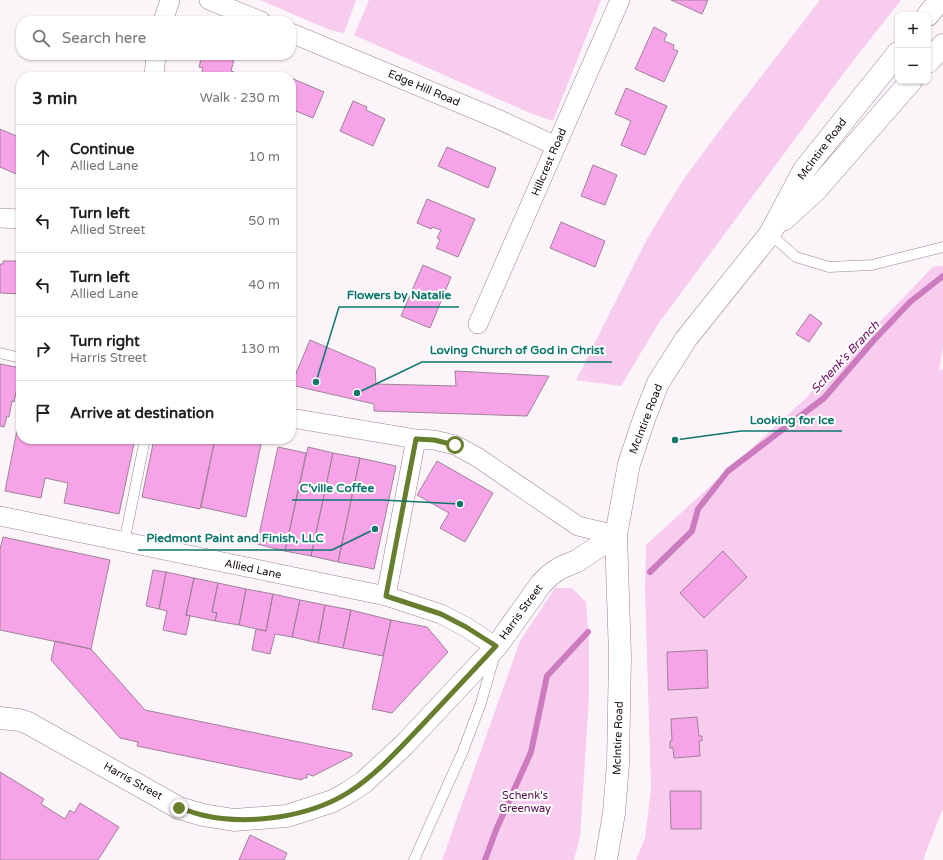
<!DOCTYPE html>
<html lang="en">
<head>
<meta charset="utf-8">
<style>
  :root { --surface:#fff; --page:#f6f6f6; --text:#202124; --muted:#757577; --line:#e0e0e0 }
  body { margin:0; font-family:"Varela Round",sans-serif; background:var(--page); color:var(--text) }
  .controls { position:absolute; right:12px; top:12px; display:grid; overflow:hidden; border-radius:8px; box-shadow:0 1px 3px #0004 }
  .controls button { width:36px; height:36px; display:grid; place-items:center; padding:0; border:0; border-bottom:1px solid var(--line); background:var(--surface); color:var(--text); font:20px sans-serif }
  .stop { position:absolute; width:12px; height:12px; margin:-9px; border:3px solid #677e2f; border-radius:50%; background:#fff }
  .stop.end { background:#677e2f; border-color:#fff; box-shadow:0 1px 4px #0008 }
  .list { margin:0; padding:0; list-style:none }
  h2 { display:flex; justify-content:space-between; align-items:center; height:52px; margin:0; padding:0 16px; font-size:17px }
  h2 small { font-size:13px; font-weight:400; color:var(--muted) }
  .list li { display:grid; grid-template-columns:26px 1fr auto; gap:12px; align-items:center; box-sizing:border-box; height:64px; padding:0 16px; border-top:1px solid var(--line) }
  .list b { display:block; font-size:15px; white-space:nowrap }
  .list p { margin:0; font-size:13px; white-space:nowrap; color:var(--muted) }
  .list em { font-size:13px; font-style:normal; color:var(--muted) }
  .icon { flex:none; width:22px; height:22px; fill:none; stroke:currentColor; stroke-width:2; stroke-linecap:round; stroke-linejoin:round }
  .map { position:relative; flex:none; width:943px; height:860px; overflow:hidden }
  .search { position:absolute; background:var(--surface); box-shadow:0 1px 3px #0004; left:16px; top:16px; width:280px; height:44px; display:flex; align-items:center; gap:10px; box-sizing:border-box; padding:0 14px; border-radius:16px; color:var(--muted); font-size:15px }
  .panel { position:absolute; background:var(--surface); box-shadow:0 1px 3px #0004; left:16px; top:72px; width:280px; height:372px; border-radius:16px }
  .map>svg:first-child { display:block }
  .green { fill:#f7ccee }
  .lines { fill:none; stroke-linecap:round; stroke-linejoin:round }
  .stream { stroke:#cc7cbe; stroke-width:6 }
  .building { fill:#f6a3e7; stroke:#9f8299 }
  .service-casing { stroke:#9d8097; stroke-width:11 }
  .minor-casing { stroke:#9d8097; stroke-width:20 }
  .tertiary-casing { stroke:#9d8097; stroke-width:23 }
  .secondary-casing { stroke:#9d8097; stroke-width:23 }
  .service { stroke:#fff; stroke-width:10 }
  .minor { stroke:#fff; stroke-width:19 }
  .tertiary { stroke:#fff; stroke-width:22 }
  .secondary { stroke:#fff; stroke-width:22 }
  .route { stroke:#677e2f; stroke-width:5 }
  .labels { text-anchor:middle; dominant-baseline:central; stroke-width:4; stroke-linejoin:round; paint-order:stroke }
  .street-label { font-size:11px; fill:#170c15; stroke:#fff }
  .park-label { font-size:11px; fill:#540b4c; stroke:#fff }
  .water-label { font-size:12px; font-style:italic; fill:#6f0c65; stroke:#fff }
  .leader { fill:none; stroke:#0f766e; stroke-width:1.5 }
  .callout-dot { fill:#0f766e; stroke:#fff; stroke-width:1.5 }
  .callout-label { font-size:12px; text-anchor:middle; font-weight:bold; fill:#0f766e; stroke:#fff; stroke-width:4; stroke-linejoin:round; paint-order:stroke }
</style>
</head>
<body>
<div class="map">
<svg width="943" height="860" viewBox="0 0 943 860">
  <rect width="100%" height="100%" fill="#fbf5fa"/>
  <!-- green -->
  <path class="green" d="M 260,0 L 356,0 L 344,33 L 330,30 Z
    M 369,0 L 601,0 L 553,121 L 530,113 L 354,35 Z
    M 820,0 L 901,0 L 846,70 L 658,324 L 621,386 L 576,380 L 647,239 L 683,180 L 726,122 Z
    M 943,266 L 943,347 L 939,371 L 943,369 L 943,808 L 923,860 L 636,860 L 645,838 L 651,790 L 645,590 L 646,545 L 805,399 L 933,267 Z
    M 555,588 L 572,588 L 586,602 L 589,640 L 589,698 L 580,837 L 574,860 L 442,860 L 520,641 Z"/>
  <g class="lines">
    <!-- stream -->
    <path class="stream" d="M 650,572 L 692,531 L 698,509 L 728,471 L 824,398 L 874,340 L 910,302 L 943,276
      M 485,860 L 496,830 L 531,752 L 547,676 L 588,632"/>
  </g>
  <!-- building -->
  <path class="building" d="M 671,0 L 708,0 L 702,14 Z
    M 654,27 L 667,34 L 664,41 L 674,45 L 673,49 L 678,51 L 664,82 L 635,69 Z
    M 202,55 L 235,55 L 231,71 L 234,72 L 233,77 L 201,77 L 203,68 L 199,67 Z
    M 291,78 L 324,92 L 313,118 L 291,109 Z
    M 626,88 L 667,106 L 645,155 L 621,145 L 631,121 L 615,114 Z
    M 353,101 L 367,107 L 366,110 L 385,119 L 373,146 L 340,131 Z
    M 0,129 L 21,138 L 21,176 L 0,167 Z
    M 447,147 L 496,168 L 488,188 L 438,166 Z
    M 593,165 L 617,175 L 605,205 L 581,196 Z
    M 427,199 L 475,219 L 458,257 L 436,248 L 440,240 L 437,238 L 441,230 L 432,227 L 431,229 L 417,223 Z
    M 561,222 L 605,241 L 595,267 L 550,248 Z
    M 3,261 L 21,261 L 21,294 L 0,293 L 0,264 L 3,264 Z
    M 423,265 L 451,277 L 430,328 L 401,316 Z
    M 810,314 L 822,323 L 809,342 L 796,334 Z
    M 310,340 L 375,368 L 376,384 L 456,386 L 455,371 L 549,376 L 527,416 L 374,411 L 374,404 L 291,385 Z
    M 0,364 L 21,368 L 14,402 L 12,401 L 9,417 L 7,416 L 4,427 L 0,426 Z
    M 21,410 L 21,439 L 135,439 L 119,514 L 64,503 L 68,483 L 45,478 L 41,498 L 5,491 Z
    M 154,439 L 215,439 L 200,509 L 142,497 Z
    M 215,439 L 262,439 L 246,517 L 201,507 Z
    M 278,447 L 306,453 L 285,551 L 257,544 Z
    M 308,447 L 333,453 L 311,556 L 285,551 Z
    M 333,453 L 360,458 L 338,562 L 311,556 Z
    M 360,458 L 396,466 L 374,569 L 338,562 Z
    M 437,461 L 493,493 L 465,542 L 440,528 L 449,513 L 417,495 Z
    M 3,537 L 110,560 L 91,649 L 0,630 L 0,549 Z
    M 723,551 L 747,577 L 704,618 L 680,593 Z
    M 153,570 L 166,572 L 159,609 L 146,606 Z
    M 166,572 L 194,578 L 186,615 L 190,616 L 186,635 L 163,630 L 167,611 L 159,609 Z
    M 194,578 L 218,583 L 212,612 L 217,613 L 215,621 L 186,615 Z
    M 218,583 L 246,589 L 239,625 L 215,621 L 217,613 L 212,612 Z
    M 246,589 L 273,594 L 266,631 L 239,625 Z
    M 273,594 L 300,600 L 292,637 L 275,634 L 270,654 L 252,650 L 256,629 L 266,631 Z
    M 300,600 L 325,605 L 318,643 L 292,637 Z
    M 325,605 L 351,610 L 343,648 L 318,643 Z
    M 351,610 L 391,620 L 383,656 L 343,648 Z
    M 391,620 L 427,627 L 448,652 L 392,713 L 372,709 Z
    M 55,641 L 91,649 L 145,710 L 352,753 L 352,756 L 313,776 L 307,774 L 307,778 L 303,778 L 302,780 L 137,746 L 138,742 L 120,738 L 51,660 Z
    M 707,650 L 708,688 L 668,690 L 667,652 Z
    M 697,717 L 699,736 L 702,736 L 702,741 L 699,741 L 700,756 L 674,758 L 673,748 L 670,748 L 670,741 L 672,741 L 671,719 Z
    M 0,772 L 44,799 L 41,804 L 65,819 L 70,810 L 74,813 L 80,803 L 119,827 L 98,860 L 0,860 Z
    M 670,791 L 701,791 L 701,829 L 671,829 Z
    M 250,835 L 287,853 L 284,860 L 239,860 Z"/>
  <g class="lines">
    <defs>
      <path id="service" d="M 770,234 L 796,257 L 829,267 L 872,265 L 943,247
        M 0,353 L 21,358
        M 124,543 L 145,439
        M 414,860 L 463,751 L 481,703 L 495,654"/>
      <path id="minor" d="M 209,0 L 261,21
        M 163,21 L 170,0
        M 291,33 L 500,120 L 556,146
        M 154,77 L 156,55
        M 0,218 L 21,219
        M 478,324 L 620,0
        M 291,418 L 416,439 L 434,440 L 455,445 L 477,457 L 578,526 L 616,535
        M 0,516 L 386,596 L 441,614 L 466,627 L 496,647
        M 386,596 L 416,439"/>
      <path id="tertiary" d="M 0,718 L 19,720 L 28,723 L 179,808 L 203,815 L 234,820 L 287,816 L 333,801 L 349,792 L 364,782 L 404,745 L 496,647 L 541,584 L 550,575 L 560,568 L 577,561 L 616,535"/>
      <path id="secondary" d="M 928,15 L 940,0
        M 928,62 L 943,45
        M 783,220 L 816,190 L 911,81
        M 606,860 L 614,813 L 618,764 L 620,656 L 616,535 L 629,464 L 644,419 L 658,383 L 686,339 L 770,234 L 804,170 L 898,53"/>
    </defs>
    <!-- service casing -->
    <use href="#service" class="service-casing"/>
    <!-- minor casing -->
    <use href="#minor" class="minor-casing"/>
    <!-- tertiary casing -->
    <use href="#tertiary" class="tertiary-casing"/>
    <!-- secondary casing -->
    <use href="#secondary" class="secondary-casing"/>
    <!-- service -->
    <use href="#service" class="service"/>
    <!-- minor -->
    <use href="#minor" class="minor"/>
    <!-- tertiary -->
    <use href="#tertiary" class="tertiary"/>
    <!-- secondary -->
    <use href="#secondary" class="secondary"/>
  </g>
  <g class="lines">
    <!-- route -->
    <path class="route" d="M 179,808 C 187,810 194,813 202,815 C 248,826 310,817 349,792 C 377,774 400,748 423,724 C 447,698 472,672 496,646 L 466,627 L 441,614 L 386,596 L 416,439 L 434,440 L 455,445"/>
  </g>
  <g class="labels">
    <!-- street labels -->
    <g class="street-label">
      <text transform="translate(424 88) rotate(23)">Edge Hill Road</text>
      <text transform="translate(822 149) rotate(-53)">McIntire Road</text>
      <text transform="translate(549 162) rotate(-67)">Hillcrest Road</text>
      <text transform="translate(646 419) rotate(-69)">McIntire Road</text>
      <text transform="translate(253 569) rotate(12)">Allied Lane</text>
      <text transform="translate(521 612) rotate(-54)">Harris Street</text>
      <text transform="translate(618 738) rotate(-88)">McIntire Road</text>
      <text transform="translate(133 781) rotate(29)">Harris Street</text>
    </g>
    <!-- park labels -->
    <g class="park-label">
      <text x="525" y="795">Schenk's<tspan x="525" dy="13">Greenway</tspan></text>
    </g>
    <!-- water labels -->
    <g class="water-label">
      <text transform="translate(845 357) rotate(-47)">Schenk's Branch</text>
    </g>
  </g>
  <!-- callouts -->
  <path class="leader" d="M316 382L339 307H459M357 393L422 362H612M675 440L741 431H842M460 504L382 500H292M375 529L332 550H138"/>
  <g class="callout-dot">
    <circle cx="316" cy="382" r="4"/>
    <circle cx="357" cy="393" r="4"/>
    <circle cx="675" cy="440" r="4"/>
    <circle cx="460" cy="504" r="4"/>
    <circle cx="375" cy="529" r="4"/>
  </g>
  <g class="callout-label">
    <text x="399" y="299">Flowers by Natalie</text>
    <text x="517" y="354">Loving Church of God in Christ</text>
    <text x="792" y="424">Looking for Ice</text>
    <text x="337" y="492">C’ville Coffee</text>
    <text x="235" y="542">Piedmont Paint and Finish, LLC</text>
  </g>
</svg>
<div class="controls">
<button>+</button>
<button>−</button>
</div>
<div class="stop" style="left:455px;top:445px"></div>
<div class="stop end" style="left:179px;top:808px"></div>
<div class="search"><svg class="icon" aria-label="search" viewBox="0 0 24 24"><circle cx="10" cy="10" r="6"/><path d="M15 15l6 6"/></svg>Search here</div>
<section class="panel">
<h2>3 min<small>Walk · 230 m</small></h2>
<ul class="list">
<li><svg class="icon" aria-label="ahead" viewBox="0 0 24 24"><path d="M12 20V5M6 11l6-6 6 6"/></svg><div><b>Continue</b><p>Allied Lane</p></div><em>10 m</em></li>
<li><svg class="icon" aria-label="left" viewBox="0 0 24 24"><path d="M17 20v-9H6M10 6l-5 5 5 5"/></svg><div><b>Turn left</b><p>Allied Street</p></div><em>50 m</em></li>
<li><svg class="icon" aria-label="left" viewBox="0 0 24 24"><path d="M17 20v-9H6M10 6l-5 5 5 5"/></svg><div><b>Turn left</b><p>Allied Lane</p></div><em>40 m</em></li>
<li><svg class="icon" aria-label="right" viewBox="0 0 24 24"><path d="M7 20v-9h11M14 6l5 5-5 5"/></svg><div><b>Turn right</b><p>Harris Street</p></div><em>130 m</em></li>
<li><svg class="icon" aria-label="arrive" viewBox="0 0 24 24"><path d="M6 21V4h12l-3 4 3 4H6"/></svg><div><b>Arrive at destination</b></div></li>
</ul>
</section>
</div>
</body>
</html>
